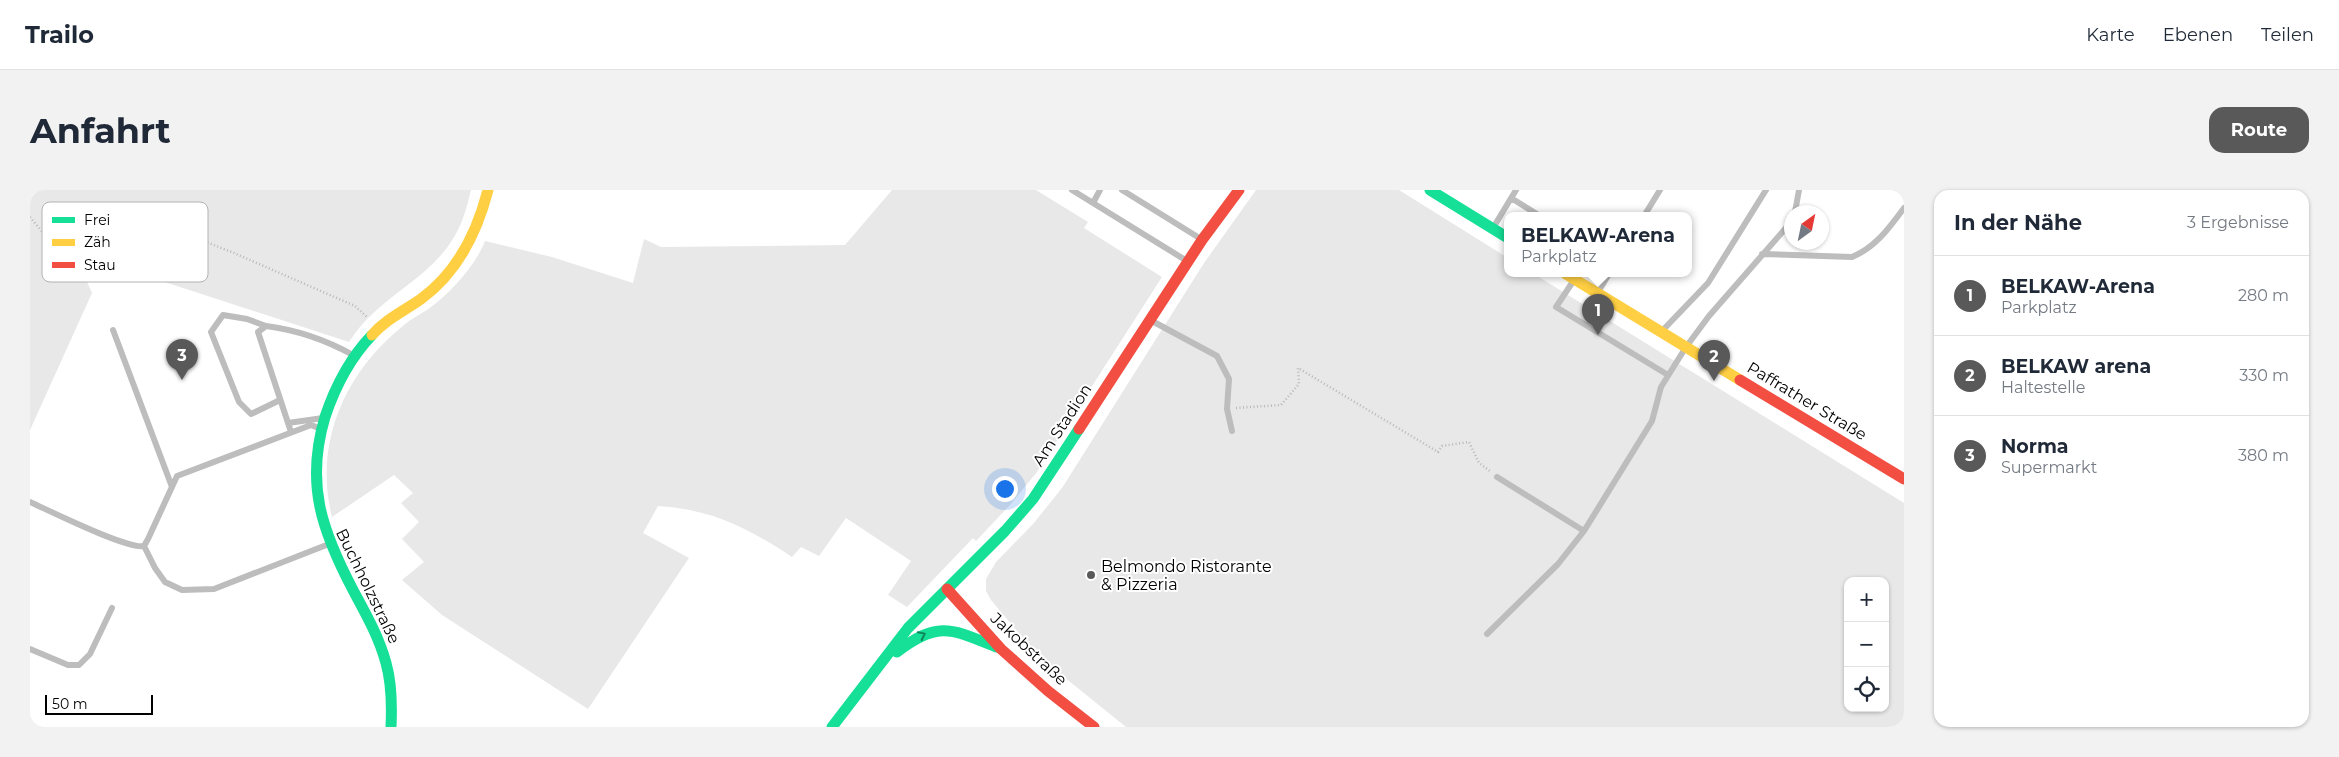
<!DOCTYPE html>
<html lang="de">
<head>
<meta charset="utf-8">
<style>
  :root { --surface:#fff; --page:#f2f2f3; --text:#1f2937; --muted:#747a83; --line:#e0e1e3; --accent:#595959 }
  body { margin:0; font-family:Montserrat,sans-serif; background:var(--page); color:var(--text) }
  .controls { position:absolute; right:15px; bottom:15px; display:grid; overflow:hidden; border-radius:10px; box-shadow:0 1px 4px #0004 }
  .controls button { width:45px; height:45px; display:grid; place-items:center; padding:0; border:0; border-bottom:1px solid var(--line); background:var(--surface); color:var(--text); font:25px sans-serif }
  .compass { position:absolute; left:1754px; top:15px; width:45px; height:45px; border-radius:50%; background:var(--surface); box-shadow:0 1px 4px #0004; rotate:33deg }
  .scale { position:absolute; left:15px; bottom:12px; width:108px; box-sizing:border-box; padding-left:5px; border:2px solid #000; border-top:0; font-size:14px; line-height:18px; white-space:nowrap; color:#000; -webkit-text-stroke:4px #fff; paint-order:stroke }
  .you { position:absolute; left:974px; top:298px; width:18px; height:18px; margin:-12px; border:4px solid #fff; border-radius:50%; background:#1a73e8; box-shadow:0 0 0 8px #1a73e833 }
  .badge { display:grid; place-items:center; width:32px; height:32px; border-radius:50%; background:var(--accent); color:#fff; font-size:16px; font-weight:700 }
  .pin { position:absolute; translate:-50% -41px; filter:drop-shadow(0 1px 2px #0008) }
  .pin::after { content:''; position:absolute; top:26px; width:18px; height:15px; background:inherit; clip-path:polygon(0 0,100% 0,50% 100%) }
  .popup { position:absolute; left:1474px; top:22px; width:188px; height:65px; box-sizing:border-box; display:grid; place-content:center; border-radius:10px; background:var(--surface); filter:drop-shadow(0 1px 4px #0005); font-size:16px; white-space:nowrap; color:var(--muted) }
  .popup b { font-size:19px; color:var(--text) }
  .popup::after { content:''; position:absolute; left:50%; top:100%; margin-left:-10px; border:10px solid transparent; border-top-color:var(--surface) }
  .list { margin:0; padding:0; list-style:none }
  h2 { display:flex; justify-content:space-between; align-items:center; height:65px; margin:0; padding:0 20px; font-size:21px }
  h2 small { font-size:16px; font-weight:400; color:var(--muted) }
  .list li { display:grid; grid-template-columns:32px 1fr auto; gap:15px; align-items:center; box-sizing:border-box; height:80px; padding:0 20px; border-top:1px solid var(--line) }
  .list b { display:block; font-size:19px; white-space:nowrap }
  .list p { margin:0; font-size:16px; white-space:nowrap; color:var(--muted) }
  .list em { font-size:16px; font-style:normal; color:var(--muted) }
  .icon { flex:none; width:28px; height:28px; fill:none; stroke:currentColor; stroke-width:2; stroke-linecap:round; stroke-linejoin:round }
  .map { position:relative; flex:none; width:1874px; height:537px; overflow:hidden; border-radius:15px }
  header { display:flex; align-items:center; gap:30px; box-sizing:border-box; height:70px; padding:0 25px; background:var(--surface); border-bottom:1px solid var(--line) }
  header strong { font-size:24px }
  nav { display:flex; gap:28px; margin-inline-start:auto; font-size:18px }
  .intro { display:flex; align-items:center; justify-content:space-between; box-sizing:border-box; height:120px; padding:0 30px }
  h1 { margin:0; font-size:35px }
  .button { padding:12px 22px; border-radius:15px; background:var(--accent); color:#fff; font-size:18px; font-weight:700 }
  main { display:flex; gap:30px; padding:0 30px }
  aside { flex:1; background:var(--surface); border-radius:15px; box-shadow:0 1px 4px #0004 }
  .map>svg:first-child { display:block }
  .green { fill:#e8e8e8; fill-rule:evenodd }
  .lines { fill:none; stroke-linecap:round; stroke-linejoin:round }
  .path { stroke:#b8b8b8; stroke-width:2.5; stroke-dasharray:1 2.5; stroke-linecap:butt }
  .lane { stroke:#bdbdbd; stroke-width:6 }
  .fast { stroke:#16e098; stroke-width:11 }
  .slow { stroke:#ffcf43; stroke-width:11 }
  .jam { stroke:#f24e42; stroke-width:11 }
  .oneway { stroke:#0d865b }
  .poi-dot { fill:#595959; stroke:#fff; stroke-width:2 }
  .labels { text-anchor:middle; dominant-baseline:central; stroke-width:4; stroke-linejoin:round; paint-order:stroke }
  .street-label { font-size:16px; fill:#000; stroke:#fff }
  .poi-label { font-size:16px; fill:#000; stroke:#fff; text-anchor:start }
  .key { fill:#fff; stroke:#b2b2b2; stroke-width:1 }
  .key-label { font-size:14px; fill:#000 }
</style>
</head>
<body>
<header>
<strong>Trailo</strong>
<nav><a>Karte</a><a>Ebenen</a><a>Teilen</a></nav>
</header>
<div class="intro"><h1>Anfahrt</h1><a class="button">Route</a></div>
<main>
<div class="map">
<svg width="1874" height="537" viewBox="0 0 1874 537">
  <rect width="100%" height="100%" fill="#fff"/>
  <!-- green -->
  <path class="green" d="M 0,0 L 441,0 C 437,16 433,33 424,47 C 404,82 366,100 338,128 C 331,135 325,143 319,152 L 110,84 L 54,85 L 62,103 L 0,240 Z
    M 862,0 L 1006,0 L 1058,32 L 1054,38 L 1132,87 L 1007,282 L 980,315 L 946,351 L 943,348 L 877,417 L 858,405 L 881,371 L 816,328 L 789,366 L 771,357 L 762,367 C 716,337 684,320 628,316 L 613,343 L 659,368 L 558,519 L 412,425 L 372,390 L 394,372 L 372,349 L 389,332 L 371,313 L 383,303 L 364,285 L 302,327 C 283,252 316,181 374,135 C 381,129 389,125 397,120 C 419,104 445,77 455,51 L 522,67 L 603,93 L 614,49 L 631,57 L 815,55 Z
    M 1226,0 L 1369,0 L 1478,68 L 1478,84 L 1504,84 L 1874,313 L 1874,537 L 1096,537 L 1029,483 L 992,447 L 961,410 L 956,401 L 956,389 L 966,372 L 1003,334 L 1032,298 L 1174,73 ZM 1818,391 L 1855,391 L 1855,518 L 1818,518 Z"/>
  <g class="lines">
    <!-- path -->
    <path class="path" d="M 0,27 L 35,69 L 53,85 L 81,84 L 126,44 L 151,42 L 204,63 L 325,116 L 338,128
      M 1206,218 L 1251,215 L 1269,194 L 1268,178 L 1408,262 L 1412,256 L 1439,252 L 1449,273 L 1460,281"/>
    <!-- lane -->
    <path class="lane" d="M 1042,0 L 1063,13 L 1070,0
      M 1092,0 L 1171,49
      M 1481,8 L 1510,26
      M 1063,13 L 1157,71
      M 1765,22 L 1769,0
      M 1614,26 L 1630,0
      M 1463,38 L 1486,0
      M 1732,64 L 1822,67 C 1846,57 1859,38 1874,18
      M 1544,90 L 1526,117 L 1638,185
      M 1568,102 L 1579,84
      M 1122,131 L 1187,166 L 1199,189 L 1197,219 L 1202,241
      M 236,136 L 217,129 L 193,125 L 181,142 L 209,212 L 221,224 L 250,210
      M 83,140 L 142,297
      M 1632,141 L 1678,93 L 1736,0
      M 258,233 L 293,228
      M 261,242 L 228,142 L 236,136 C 267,140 296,150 323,165
      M 1467,287 L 1554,341
      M 0,312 C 20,321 98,360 114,356 L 118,349 L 147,286 L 281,235 L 291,239
      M 114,356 L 125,378 L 135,392 L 152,400 L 184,399 L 299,354
      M 1457,444 L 1528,374 L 1554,341 L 1622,231 L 1631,197 L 1656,157 L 1679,126 L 1762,31
      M 0,459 L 38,475 L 49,475 L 60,464 L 82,418"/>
    <!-- fast -->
    <path class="fast" d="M 1400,0 L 1478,48
      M 342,145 C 320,168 305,197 295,227 C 275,294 292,341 323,400 C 336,424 349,447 356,473 C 362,494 362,516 361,537
      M 867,462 C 908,430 922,439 966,457
      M 802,537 L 878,438 L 975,341 L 1003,309 L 1049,239"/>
    <!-- slow -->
    <path class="slow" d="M 1536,84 L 1710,190
      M 342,145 C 356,129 374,121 391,109 C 428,82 447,43 458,0"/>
    <!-- jam -->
    <path class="jam" d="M 1710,190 L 1874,289
      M 1049,239 L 1172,50 L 1209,0
      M 917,399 L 971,459 L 1018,501 L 1064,537"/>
  </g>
  <!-- one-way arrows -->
  <defs><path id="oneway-chevron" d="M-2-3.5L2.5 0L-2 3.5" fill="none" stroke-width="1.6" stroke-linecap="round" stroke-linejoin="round" transform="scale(1.25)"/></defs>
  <use class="oneway" href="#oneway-chevron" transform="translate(892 445) rotate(-26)"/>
  <!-- markers -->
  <circle class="poi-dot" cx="1061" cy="385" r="5"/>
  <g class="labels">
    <!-- street labels -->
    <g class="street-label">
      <text transform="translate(1777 211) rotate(31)">Paffrather Straße</text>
      <text transform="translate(1032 235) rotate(-57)">Am Stadion</text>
      <text transform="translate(338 396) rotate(64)">Buchholzstraße</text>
      <text transform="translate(999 459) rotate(43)">Jakobstraße</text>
    </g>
    <!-- poi labels -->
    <g class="poi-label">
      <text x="1071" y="376">Belmondo Ristorante<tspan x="1071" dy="18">&amp; Pizzeria</tspan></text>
    </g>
  </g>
  <!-- legend -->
  <rect x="12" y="12" width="166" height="80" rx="8" class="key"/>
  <rect x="22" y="27" width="23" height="6" fill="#16e098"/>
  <rect x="22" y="49" width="23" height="7" fill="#ffcf43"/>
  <rect x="22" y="72" width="23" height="6" fill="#f24e42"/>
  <g class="key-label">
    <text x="54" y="35">Frei</text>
    <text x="54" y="57">Zäh</text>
    <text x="54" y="80">Stau</text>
  </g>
</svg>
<div class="controls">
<button>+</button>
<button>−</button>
<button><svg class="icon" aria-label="locate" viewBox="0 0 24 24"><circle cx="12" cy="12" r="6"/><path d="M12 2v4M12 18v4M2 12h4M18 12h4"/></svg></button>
</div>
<svg class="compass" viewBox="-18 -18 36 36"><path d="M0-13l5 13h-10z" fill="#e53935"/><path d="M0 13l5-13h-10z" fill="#747a83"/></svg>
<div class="scale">50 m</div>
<div class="you"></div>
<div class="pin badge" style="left:1568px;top:145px">1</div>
<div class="popup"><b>BELKAW-Arena</b>Parkplatz</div>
<div class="pin badge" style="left:1684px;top:191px">2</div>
<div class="pin badge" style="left:152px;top:190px">3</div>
</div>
<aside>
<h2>In der Nähe<small>3 Ergebnisse</small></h2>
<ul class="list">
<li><span class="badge">1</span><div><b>BELKAW-Arena</b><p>Parkplatz</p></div><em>280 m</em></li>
<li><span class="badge">2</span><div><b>BELKAW arena</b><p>Haltestelle</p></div><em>330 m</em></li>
<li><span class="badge">3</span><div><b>Norma</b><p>Supermarkt</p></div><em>380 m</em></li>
</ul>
</aside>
</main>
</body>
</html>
